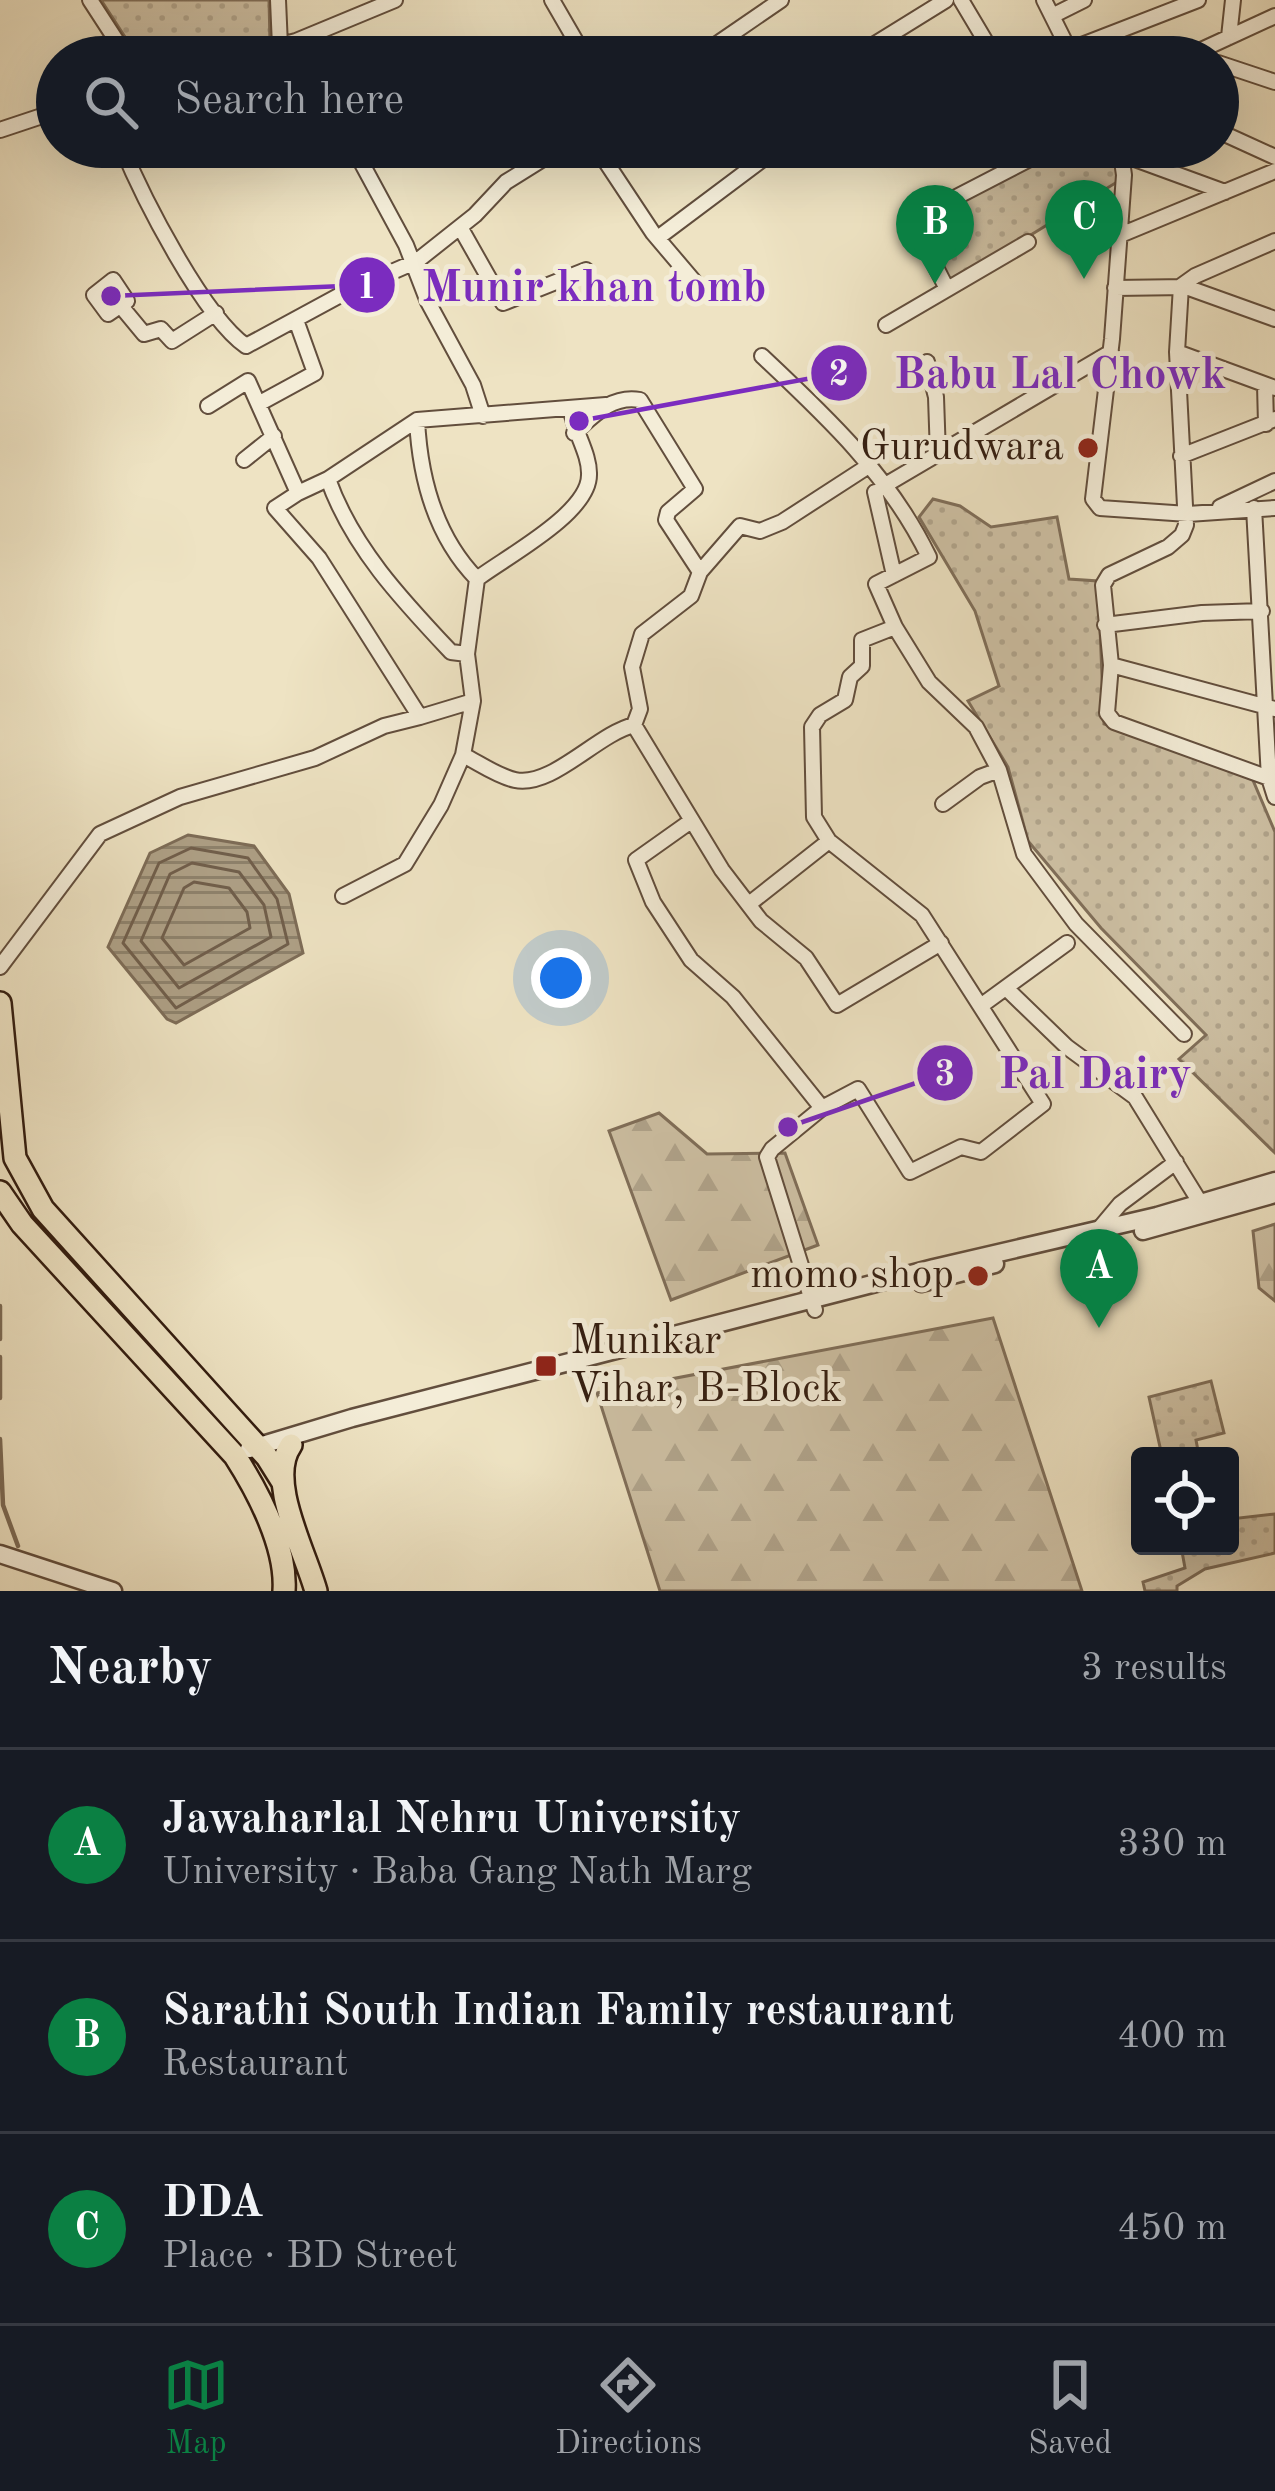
<!DOCTYPE html>
<html lang="en">
<head>
<meta charset="utf-8">
<style>
  :root { --surface:#171b24; --page:#242831; --text:#f1f3f6; --muted:#9ea1a6; --line:#363941; --accent:#0b8043 }
  body { margin:0; font-family:"Old Standard TT",serif; background:var(--page); color:var(--text) }
  .controls { position:absolute; right:36px; bottom:36px; display:grid; overflow:hidden; border-radius:12px; box-shadow:0 12px 48px #0002 }
  .controls button { width:108px; height:108px; display:grid; place-items:center; padding:0; border:0; border-bottom:3px solid var(--line); background:var(--surface); color:var(--text); font:60px sans-serif }
  .you { position:absolute; left:561px; top:978px; width:42px; height:42px; margin:-30px; border:9px solid #fff; border-radius:50%; background:#1a73e8; box-shadow:0 0 0 18px #1a73e833 }
  .badge { display:grid; place-items:center; width:78px; height:78px; border-radius:50%; background:var(--accent); color:#fff; font-size:39px; font-weight:700 }
  .pin { position:absolute; translate:-50% -99px; filter:drop-shadow(0 3px 6px #0008) }
  .pin::after { content:''; position:absolute; top:63px; width:42px; height:36px; background:inherit; clip-path:polygon(0 0,100% 0,50% 100%) }
  .list { margin:0; padding:0; list-style:none }
  h2 { display:flex; justify-content:space-between; align-items:center; height:156px; margin:0; padding:0 48px; font-size:51px }
  h2 small { font-size:39px; font-weight:400; color:var(--muted) }
  .list li { display:grid; grid-template-columns:78px 1fr auto; gap:36px; align-items:center; box-sizing:border-box; height:192px; padding:0 48px; border-top:3px solid var(--line) }
  .list b { display:block; font-size:45px; white-space:nowrap }
  .list p { margin:0; font-size:39px; white-space:nowrap; color:var(--muted) }
  .list em { font-size:39px; font-style:normal; color:var(--muted) }
  .icon { flex:none; width:66px; height:66px; fill:none; stroke:currentColor; stroke-width:2; stroke-linecap:round; stroke-linejoin:round }
  .map { position:relative; flex:none; width:1275px; height:1591px; overflow:hidden }
  .search { position:absolute; background:var(--surface); box-shadow:0 12px 48px #0002; left:36px; right:36px; top:36px; height:132px; display:flex; align-items:center; gap:30px; box-sizing:border-box; padding:0 42px; border-radius:66px; color:var(--muted); font-size:45px }
  .sheet { height:732px; background:var(--surface) }
  nav { display:flex; justify-content:space-around; align-items:center; box-sizing:border-box; height:168px; border-top:3px solid var(--line); background:var(--surface); font-size:33px; color:var(--muted) }
  nav a { display:grid; justify-items:center; gap:6px }
  nav .on { color:var(--accent) }
  .map>svg:first-child { display:block }
  .grass { fill:url(#grass-dots); stroke:#806f5a; stroke-width:3 }
  .forest { fill:url(#forest-firs); stroke:#806f5a; stroke-width:3 }
  .water { fill:url(#water-rules); stroke:#7d6c57; stroke-width:3 }
  .lines { fill:none; stroke-linecap:round; stroke-linejoin:round }
  .shore { stroke:#705e4b; stroke-width:3 }
  .stream { stroke:#7d6c57; stroke-width:4.5 }
  .minor-casing { stroke:#624e3d; stroke-width:18 }
  .tertiary-casing { stroke:#624e3d; stroke-width:21 }
  .primary-casing { stroke:#331d10; stroke-width:26 }
  .minor { stroke:#f4edd8; stroke-width:14 }
  .tertiary { stroke:#f4edd8; stroke-width:16 }
  .primary { stroke:#eee3c3; stroke-width:21 }
  .poi-dot { fill:#8f2418; stroke:#f4edd8; stroke-width:4.5 }
  .labels { text-anchor:middle; dominant-baseline:central; stroke-width:10; stroke-linejoin:round; paint-order:stroke }
  .poi-label { font-size:42px; fill:#331d10; stroke:#f4edd8; text-anchor:end }
  .leader { fill:none; stroke:#7b2cbf; stroke-width:4.5 }
  .callout-dot { fill:#7b2cbf; stroke:#f4edd8; stroke-width:4.5 }
  .mark-label { font-size:36px; text-anchor:middle; font-weight:bold; fill:#fff }
  .callout-label { font-size:45px; text-anchor:middle; font-weight:bold; fill:#7b2cbf; stroke:#f4edd8; stroke-width:10; stroke-linejoin:round; paint-order:stroke }
</style>
</head>
<body>
<div class="map">
<svg width="1275" height="1591" viewBox="0 0 1275 1591">
  <defs>
    <pattern id="grass-dots" width="8" height="8" patternUnits="userSpaceOnUse" patternTransform="scale(3)"><rect width="8" height="8" fill="#cec1a5"/><path d="M2 2h.1M6 6h.1" fill="none" stroke="#b1a58d" stroke-width="1.8" stroke-linecap="round"/></pattern>
    <pattern id="forest-firs" width="22" height="20" patternUnits="userSpaceOnUse" patternTransform="scale(3)"><rect width="22" height="20" fill="#cec1a5"/><path d="M5 1l3.5 6h-7zM16 11l3.5 6h-7z" fill="#b1a58d"/></pattern>
    <pattern id="water-rules" width="6" height="5" patternUnits="userSpaceOnUse" patternTransform="scale(3)"><rect width="6" height="5" fill="#aea086"/><path d="M0 2.5h6" fill="none" stroke="#8e826c"/></pattern>
  </defs>
  <rect width="100%" height="100%" fill="#eee3c3"/>
  <filter id="stains"><feTurbulence type="fractalNoise" baseFrequency=".00167" numOctaves="4"/><feColorMatrix values="0 0 0 0 .2 0 0 0 0 .09 0 0 0 0 .02 0 0 0 .5 -.17"/></filter>
  <radialGradient id="worn" r=".72"><stop offset=".6" stop-color="#630" stop-opacity="0"/><stop offset="1" stop-color="#630" stop-opacity=".3"/></radialGradient>
  <!-- grass -->
  <path class="grass" d="M 101,0 L 269,0 L 270,41 L 204,57 L 138,57 Z
    M 1054,147 L 1108,147 L 1122,179 L 946,287 L 912,220 Z
    M 933,499 L 960,506 L 991,527 L 1057,517 L 1069,579 L 1098,581 L 1104,724 L 1252,778 L 1275,832 L 1275,1153 L 1179,1059 L 1206,1035 L 1101,928 L 1028,841 L 1008,767 L 968,701 L 999,686 L 975,611 L 919,517 Z
    M 1211,1381 L 1224,1433 L 1196,1440 L 1199,1456 L 1162,1456 L 1149,1397 Z
    M 1275,1514 L 1275,1553 L 1205,1569 L 1177,1586 L 1177,1591 L 1145,1591 L 1143,1582 L 1185,1568 L 1181,1546 L 1230,1546 L 1230,1519 Z"/>
  <!-- forest -->
  <path class="forest" d="M 659,1113 L 707,1154 L 785,1153 L 818,1245 L 671,1300 L 609,1131 Z
    M 1275,1224 L 1275,1301 L 1259,1288 L 1253,1231 Z
    M 993,1318 L 1082,1591 L 660,1591 L 597,1393 Z"/>
  <!-- water -->
  <path class="water" d="M 188,835 L 254,846 L 289,894 L 303,953 L 176,1023 L 167,1019 L 108,947 L 150,853 Z"/>
  <g class="lines">
    <!-- shore -->
    <path class="shore" d="M 191,848 L 248,858 L 277,899 L 288,944 L 176,1008 L 123,943 L 159,863 Z
      M 192,863 L 239,872 L 264,905 L 271,937 L 179,988 L 141,941 L 170,874 Z
      M 194,882 L 229,888 L 247,912 L 250,928 L 184,965 L 162,938 L 184,888 Z"/>
    <!-- stream -->
    <path class="stream" d="M 0,1306 L 0,1339
      M 0,1357 L 0,1398
      M 0,1439 L 3,1505 L 18,1546"/>
    <defs>
      <path id="minor" d="M 90,0 L 127,57
        M 278,0 L 280,46
        M 552,0 L 585,57
        M 961,0 L 989,47 L 980,57
        M 1044,0 L 1071,54
        M 1052,16 L 1084,0
        M 1229,37 L 1233,0
        M 1069,50 L 1198,0
        M 233,57 L 296,41 L 395,0
        M 698,57 L 781,0
        M 854,57 L 946,0
        M 1186,57 L 1275,16
        M 1218,63 L 1275,82
        M 0,130 L 57,111
        M 1218,131 L 1275,157
        M 122,147 C 143,198 203,316 246,346 L 344,293 L 417,261 L 475,215 L 506,182 L 562,147
        M 353,147 L 406,245 L 428,302 L 473,385 L 483,416
        M 596,147 L 653,233 L 704,293
        M 1120,147 L 1124,175 L 1112,339 L 1093,499 L 1100,508 L 1188,514 L 1275,508
        M 1121,154 L 1225,192
        M 460,227 L 503,303 L 586,270
        M 1118,236 L 1275,171
        M 659,237 L 779,147
        M 1275,241 L 1195,276 L 1181,286 L 1177,352 L 1186,525 L 1182,535 L 1168,547 L 1109,575 L 1103,585 L 1111,665 L 1275,709
        M 113,280 L 127,301 L 108,314 L 94,295 Z
        M 946,287 L 912,220 L 1053,147
        M 1115,288 L 1186,287 L 1275,319
        M 120,305 L 144,334 L 161,329 L 172,341 L 216,313
        M 886,325 L 1028,242
        M 1177,352 L 1275,388
        M 762,356 C 827,417 890,476 929,557 L 876,584 L 895,627 L 862,640 L 862,666 L 850,677 L 845,700 L 820,715 L 812,727 L 814,817 L 829,841
        M 927,362 L 936,397 L 938,455
        M 1265,385 L 1266,424
        M 260,403 L 315,373 L 296,320
        M 417,420 C 420,479 435,536 477,579
        M 574,433 C 594,415 612,395 640,400 L 695,489 L 668,512 L 666,520 L 700,572
        M 1181,456 L 1275,419
        M 244,460 L 274,436
        M 870,465 L 782,522 L 760,531 L 740,526 L 700,572 L 691,596 L 642,634 L 632,667 L 640,709 L 634,725 L 722,870 L 761,921 L 806,958 L 837,1005 L 941,943
        M 328,479 C 352,547 402,600 451,652 L 467,654
        M 887,484 L 1111,352
        M 875,492 L 894,575
        M 298,493 L 328,479 L 417,420 L 606,405
        M 1220,507 L 1275,481
        M 1254,508 L 1269,778 L 1275,797
        M 1105,625 L 1202,613 L 1262,611
        M 895,627 L 929,682 L 976,727 L 999,770 L 1024,854 L 1076,924 L 1184,1034
        M 1111,665 L 1107,713 L 1114,722 L 1269,778
        M 420,717 L 473,701
        M 463,755 C 479,763 497,776 515,780 C 552,788 597,734 634,725
        M 943,804 L 980,777 L 999,770
        M 691,821 L 636,860 L 653,902 L 691,960 L 733,997 L 822,1108
        M 343,896 L 405,864 L 441,805 L 463,755 L 473,701 L 467,654 L 477,579 C 504,558 589,514 589,475 C 590,454 574,432 571,410
        M 749,904 L 829,841 L 922,915 L 1043,1104 L 981,1152 L 961,1147 L 910,1172 L 858,1089 L 822,1108 L 772,1149 L 767,1157 L 815,1310
        M 0,967 L 100,834 L 180,797 L 315,758 L 384,726 L 420,717 L 319,558 L 275,508 L 298,493 L 248,381 L 208,406
        M 1008,990 L 1067,1047 L 1135,1097 L 1201,1204
        M 982,1005 L 1067,943
        M 1099,1229 L 1120,1204 L 1176,1162"/>
      <path id="tertiary" d="M 1143,1231 L 1275,1194
        M 921,1283 L 995,1264
        M 249,1449 L 352,1418 L 934,1268 L 1157,1216 L 1275,1181
        M 0,1554 L 113,1591"/>
      <path id="primary" d="M 0,1003 L 15,1158 L 43,1209 L 267,1457 L 282,1481
        M 0,1192 L 22,1224 L 235,1456 C 258,1492 287,1547 284,1591
        M 291,1445 C 266,1480 305,1551 316,1591"/>
    </defs>
    <!-- minor casing -->
    <use href="#minor" class="minor-casing"/>
    <!-- tertiary casing -->
    <use href="#tertiary" class="tertiary-casing"/>
    <!-- primary casing -->
    <use href="#primary" class="primary-casing"/>
    <!-- minor -->
    <use href="#minor" class="minor"/>
    <!-- tertiary -->
    <use href="#tertiary" class="tertiary"/>
    <!-- primary -->
    <use href="#primary" class="primary"/>
  </g>
  <!-- markers -->
  <g class="poi-dot">
    <circle cx="1088" cy="448" r="12"/>
    <circle cx="978" cy="1276" r="12"/>
    <rect x="534" y="1354" width="24" height="24" rx="6"/>
  </g>
  <g class="labels">
    <!-- poi labels -->
    <g class="poi-label">
      <text x="1064" y="448">Gurudwara</text>
      <text x="954" y="1276">momo shop</text>
      <text x="570" y="1342" text-anchor="start">Munikar<tspan x="570" dy="48">Vihar, B-Block</tspan></text>
    </g>
  </g>
  <!-- callouts -->
  <path class="leader" d="M111 296L367 285M579 421L839 373M788 1127L945 1073"/>
  <g class="callout-dot">
    <circle cx="111" cy="296" r="12"/>
    <circle cx="579" cy="421" r="12"/>
    <circle cx="788" cy="1127" r="12"/>
    <circle cx="367" cy="285" r="30"/>
    <circle cx="839" cy="373" r="30"/>
    <circle cx="945" cy="1073" r="30"/>
  </g>
  <g class="mark-label">
    <text x="367" y="298">1</text>
    <text x="839" y="385">2</text>
    <text x="945" y="1085">3</text>
  </g>
  <g class="callout-label">
    <text x="594" y="301">Munir khan tomb</text>
    <text x="1060" y="388">Babu Lal Chowk</text>
    <text x="1095" y="1088">Pal Dairy</text>
  </g>
  <rect width="100%" height="100%" filter="url(#stains)"/>
  <rect width="100%" height="100%" fill="url(#worn)"/>
</svg>
<div class="controls">
<button><svg class="icon" aria-label="locate" viewBox="0 0 24 24"><circle cx="12" cy="12" r="6"/><path d="M12 2v4M12 18v4M2 12h4M18 12h4"/></svg></button>
</div>
<div class="you"></div>
<div class="pin badge" style="left:1099px;top:1328px">A</div>
<div class="pin badge" style="left:935px;top:284px">B</div>
<div class="pin badge" style="left:1084px;top:279px">C</div>
<div class="search"><svg class="icon" aria-label="search" viewBox="0 0 24 24"><circle cx="10" cy="10" r="6"/><path d="M15 15l6 6"/></svg>Search here</div>
</div>
<section class="sheet">
<h2>Nearby<small>3 results</small></h2>
<ul class="list">
<li><span class="badge">A</span><div><b>Jawaharlal Nehru University</b><p>University · Baba Gang Nath Marg</p></div><em>330 m</em></li>
<li><span class="badge">B</span><div><b>Sarathi South Indian Family restaurant</b><p>Restaurant</p></div><em>400 m</em></li>
<li><span class="badge">C</span><div><b>DDA</b><p>Place · BD Street</p></div><em>450 m</em></li>
</ul>
</section>
<nav>
<a class="on"><svg class="icon" aria-label="map" viewBox="0 0 24 24"><path d="M3 6l6-2 6 2 6-2v14l-6 2-6-2-6 2zM9 4v14M15 6v14"/></svg>Map</a>
<a><svg class="icon" aria-label="directions" viewBox="0 0 24 24"><path d="M12 3l9 9-9 9-9-9zM9 14v-3h6M13 9l2 2-2 2"/></svg>Directions</a>
<a><svg class="icon" aria-label="saved" viewBox="0 0 24 24"><path d="M7 4h10v16l-5-4-5 4z"/></svg>Saved</a>
</nav>
</body>
</html>
